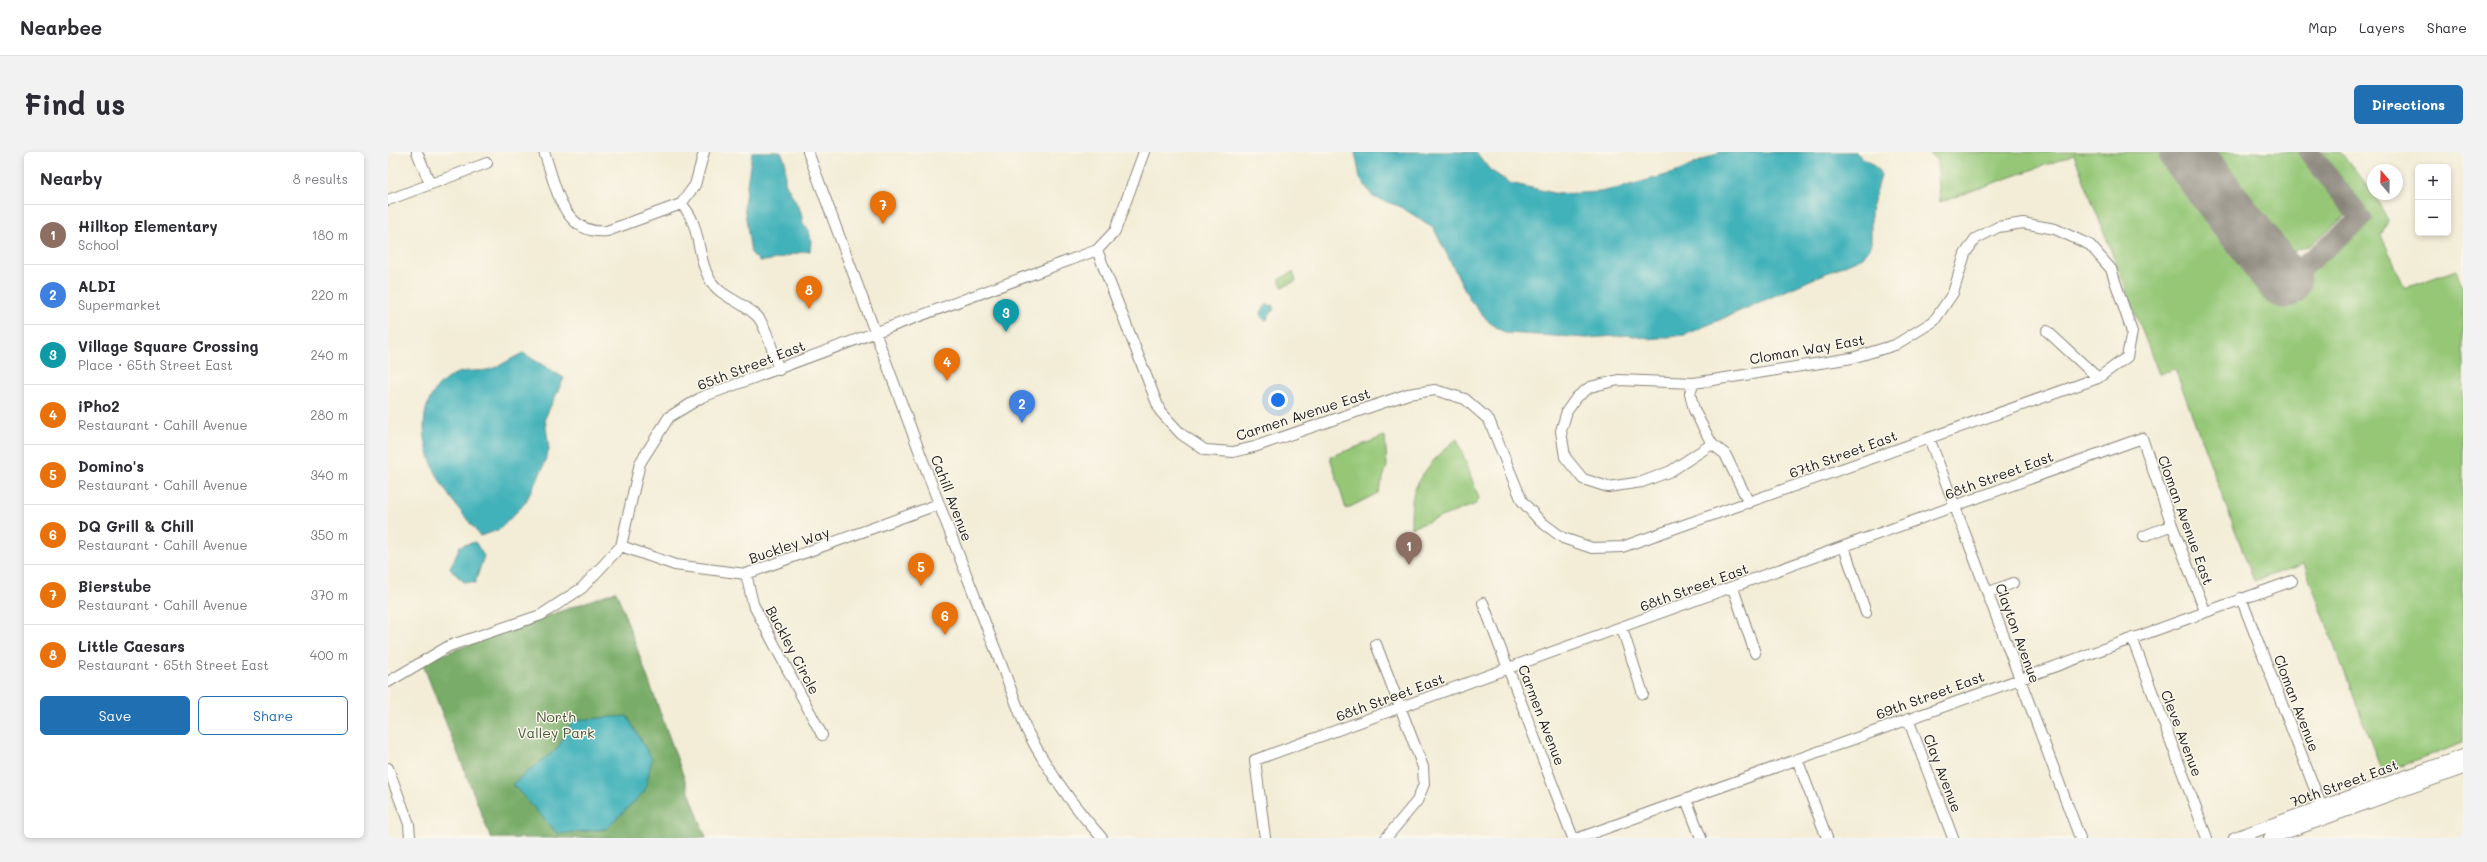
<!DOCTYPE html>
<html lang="en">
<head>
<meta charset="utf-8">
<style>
  :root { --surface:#fff; --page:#f2f2f3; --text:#2b2b33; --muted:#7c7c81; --line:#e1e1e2; --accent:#1f6fb2 }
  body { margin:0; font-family:Mali,sans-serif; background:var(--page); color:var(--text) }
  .controls { position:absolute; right:12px; top:12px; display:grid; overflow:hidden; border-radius:6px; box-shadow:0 2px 6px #0003 }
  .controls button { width:36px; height:36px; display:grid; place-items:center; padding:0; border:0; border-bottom:1px solid var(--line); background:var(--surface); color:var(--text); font:20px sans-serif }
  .compass { position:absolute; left:1979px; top:12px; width:36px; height:36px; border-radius:50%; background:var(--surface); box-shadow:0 2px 6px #0003; rotate:340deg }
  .you { position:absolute; left:890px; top:248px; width:14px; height:14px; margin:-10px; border:3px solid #fff; border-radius:50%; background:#1a73e8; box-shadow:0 0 0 6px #1a73e833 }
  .badge { display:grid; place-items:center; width:26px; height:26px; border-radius:50%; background:var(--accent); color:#fff; font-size:13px; font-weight:700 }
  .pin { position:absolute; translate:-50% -33px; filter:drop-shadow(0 1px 2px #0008) }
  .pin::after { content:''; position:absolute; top:21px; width:14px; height:12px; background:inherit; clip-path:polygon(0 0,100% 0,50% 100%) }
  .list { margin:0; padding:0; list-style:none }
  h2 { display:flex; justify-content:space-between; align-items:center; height:52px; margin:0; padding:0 16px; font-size:17px }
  h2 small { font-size:13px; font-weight:400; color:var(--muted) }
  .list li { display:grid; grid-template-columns:26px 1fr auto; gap:12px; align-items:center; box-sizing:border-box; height:60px; padding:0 16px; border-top:1px solid var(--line) }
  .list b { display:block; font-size:15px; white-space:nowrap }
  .list p { margin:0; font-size:13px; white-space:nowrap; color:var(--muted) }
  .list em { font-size:13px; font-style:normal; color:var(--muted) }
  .actions { display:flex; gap:8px; padding:12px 16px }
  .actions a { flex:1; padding:9px 0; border:1px solid var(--accent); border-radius:6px; text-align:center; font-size:14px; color:var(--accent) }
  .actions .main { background:var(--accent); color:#fff }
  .map { position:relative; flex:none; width:2075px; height:686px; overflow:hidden; border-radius:6px }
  header { display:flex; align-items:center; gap:24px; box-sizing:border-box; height:56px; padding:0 20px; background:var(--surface); border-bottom:1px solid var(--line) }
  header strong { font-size:19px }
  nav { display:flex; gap:22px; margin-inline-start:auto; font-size:14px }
  .intro { display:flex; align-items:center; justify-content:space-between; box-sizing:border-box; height:96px; padding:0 24px }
  h1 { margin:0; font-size:28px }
  .button { padding:10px 18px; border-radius:6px; background:var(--accent); color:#fff; font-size:14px; font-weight:700 }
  main { display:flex; gap:24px; padding:0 24px }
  aside { flex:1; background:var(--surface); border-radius:6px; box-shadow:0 2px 6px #0003 }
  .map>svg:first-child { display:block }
  .green { fill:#95c777; stroke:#58724a }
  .forest { fill:#78ac68; stroke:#4a6442 }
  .water { fill:#42b2ba; stroke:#2f676b }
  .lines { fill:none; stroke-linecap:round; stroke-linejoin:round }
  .taxiway { stroke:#88847a; stroke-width:21 }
  .runway { stroke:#88847a; stroke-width:53 }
  .minor-casing { stroke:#88847a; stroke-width:12 }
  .major-casing { stroke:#88847a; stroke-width:14 }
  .minor { stroke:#fff; stroke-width:10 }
  .major { stroke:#fff; stroke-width:12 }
  .labels { text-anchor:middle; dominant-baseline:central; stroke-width:3; stroke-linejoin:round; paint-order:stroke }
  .street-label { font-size:14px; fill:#1c1c1c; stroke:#fbf7ec }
  .park-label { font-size:14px; fill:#46583c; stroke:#fbf7ec }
</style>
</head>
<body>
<header>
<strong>Nearbee</strong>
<nav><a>Map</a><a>Layers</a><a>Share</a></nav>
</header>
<div class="intro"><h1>Find us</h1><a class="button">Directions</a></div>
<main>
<aside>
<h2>Nearby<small>8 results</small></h2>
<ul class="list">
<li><span class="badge" style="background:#8d6e63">1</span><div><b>Hilltop Elementary</b><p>School</p></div><em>180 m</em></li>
<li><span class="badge" style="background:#3f7fe0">2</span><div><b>ALDI</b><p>Supermarket</p></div><em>220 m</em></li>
<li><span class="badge" style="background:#0f9aa8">3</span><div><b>Village Square Crossing</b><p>Place · 65th Street East</p></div><em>240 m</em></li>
<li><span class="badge" style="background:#e8710a">4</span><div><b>iPho2</b><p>Restaurant · Cahill Avenue</p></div><em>280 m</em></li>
<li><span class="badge" style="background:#e8710a">5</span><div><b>Domino's</b><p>Restaurant · Cahill Avenue</p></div><em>340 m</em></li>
<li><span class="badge" style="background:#e8710a">6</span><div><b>DQ Grill &amp; Chill</b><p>Restaurant · Cahill Avenue</p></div><em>350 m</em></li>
<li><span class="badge" style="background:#e8710a">7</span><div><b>Bierstube</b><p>Restaurant · Cahill Avenue</p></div><em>370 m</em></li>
<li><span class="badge" style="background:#e8710a">8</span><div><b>Little Caesars</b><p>Restaurant · 65th Street East</p></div><em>400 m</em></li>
</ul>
<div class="actions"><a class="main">Save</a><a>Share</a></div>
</aside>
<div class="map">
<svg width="2075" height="686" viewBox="0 0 2075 686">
  <rect width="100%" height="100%" fill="#fbf7ec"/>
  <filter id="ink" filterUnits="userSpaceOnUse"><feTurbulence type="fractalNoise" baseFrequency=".025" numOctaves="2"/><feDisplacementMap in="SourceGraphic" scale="8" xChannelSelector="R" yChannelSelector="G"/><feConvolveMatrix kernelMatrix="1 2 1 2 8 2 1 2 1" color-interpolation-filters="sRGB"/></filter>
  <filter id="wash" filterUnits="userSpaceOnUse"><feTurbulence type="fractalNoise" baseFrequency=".012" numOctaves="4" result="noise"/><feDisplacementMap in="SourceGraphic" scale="16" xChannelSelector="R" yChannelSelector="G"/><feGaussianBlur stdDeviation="0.9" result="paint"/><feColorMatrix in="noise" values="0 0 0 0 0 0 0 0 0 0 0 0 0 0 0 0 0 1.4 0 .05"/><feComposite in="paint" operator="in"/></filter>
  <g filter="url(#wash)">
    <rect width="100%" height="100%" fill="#f3edd7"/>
    <!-- green -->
    <path class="green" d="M 1541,0 L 1774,0 L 1888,147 L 1933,112 L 1985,68 L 1932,0 L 1952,0 C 1968,18 1991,47 2000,69 L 1993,83 L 2017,136 L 2068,118 L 2075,136 L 2075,591 L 1994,620 L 1916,412 L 1866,429 L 1787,217 L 1771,222 L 1686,3 L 1552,50 L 1549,8 Z
      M 1820,0 L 1910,0 L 1959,63 L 1922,93 L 1899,102 Z
      M 905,120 L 908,129 L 894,135 L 891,127 Z
      M 997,284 L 999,314 L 990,341 L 958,357 L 942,305 Z
      M 1069,287 L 1091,346 L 1088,352 L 1023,376 C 1023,367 1023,359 1024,350 C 1026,326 1051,301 1069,287 Z"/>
    <!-- forest -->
    <path class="forest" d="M 228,439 L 318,686 L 103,686 L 34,510 Z"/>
    <!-- water -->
    <path class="water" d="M 364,0 L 393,0 L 397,9 L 397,30 L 413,60 L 415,71 L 421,78 L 423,89 L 422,99 C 405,100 388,110 371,109 L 363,101 L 356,53 Z
      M 967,0 L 1088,0 L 1102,18 L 1122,31 L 1170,42 L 1212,40 L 1231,36 L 1289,20 L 1332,0 L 1467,0 L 1490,17 L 1493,23 L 1483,60 L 1483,94 L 1475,105 L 1297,183 L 1261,187 L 1241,183 L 1200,186 L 1117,181 L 1101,170 L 1082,148 L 1045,75 L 1011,54 L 985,45 L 972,26 Z
      M 879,152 L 885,154 L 886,158 L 881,162 L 879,168 L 874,166 L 873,160 Z
      M 135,201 L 176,226 L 157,266 L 161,298 L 155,316 L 137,351 L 111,378 L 92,384 C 78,365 60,346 50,325 C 32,291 27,246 63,224 C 75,217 87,220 99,218 C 110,216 124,206 135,201 Z
      M 87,390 L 96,404 L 87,431 L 76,430 L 62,417 L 72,394 Z
      M 239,564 L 264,607 L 257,639 L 218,677 L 170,682 L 124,632 L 169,597 L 185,568 Z"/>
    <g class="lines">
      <!-- taxiway -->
      <path class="taxiway" d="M 1896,130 L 1973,67 L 1921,0"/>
      <!-- runway -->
      <path class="runway" d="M 1797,0 L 1896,130"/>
    </g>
  </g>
  <g filter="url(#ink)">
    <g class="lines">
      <defs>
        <path id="minor" d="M 29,0 L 42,32
          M 156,0 C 168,33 174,84 219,79 L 293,52 L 307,33 L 316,0
          M 420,0 L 551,352 L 639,579 C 660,619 684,653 714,686
          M 0,48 L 99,11
          M 293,52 C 313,70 308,103 321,126 C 330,144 355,150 369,164 C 378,173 386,204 391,218
          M 709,98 L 772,259 L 793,282 L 817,298 L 845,300 L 866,295 L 1020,242 L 1047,238 L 1077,247 L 1101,268 L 1134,349 L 1152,369 L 1175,386 L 1204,396 L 1234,395 L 1710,226 L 1739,205 L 1744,180 L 1723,117 L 1702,93 L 1667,77 L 1635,71 L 1610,75 L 1587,87 L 1577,102 L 1565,141 L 1546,169 L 1507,193 L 1464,206 L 1306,231 L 1230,228 L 1202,235 L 1189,245 L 1179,259 L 1173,279 L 1177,305 L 1195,327 L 1220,335 L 1254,330 L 1283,319 L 1324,292
          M 1659,179 L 1710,226
          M 1306,231 L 1302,241 L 1306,258 L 1324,292 L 1337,302 L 1361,351
          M 1541,286 L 1692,686
          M 1756,384 L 1784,373
          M 233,394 L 287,413 L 358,422 L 551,352
          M 1456,395 L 1478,461
          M 358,422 L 365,452 L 434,583
          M 1345,436 L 1367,501
          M 1601,440 L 1625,431
          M 1853,446 L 1936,661
          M 1095,451 L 1185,686
          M 1234,476 L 1255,542
          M 1744,486 L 1819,686
          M 988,492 L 1035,615 L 1036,632 L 1029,649 L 998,686
          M 0,530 L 61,494 L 153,463 L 194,436 L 233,394 L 252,311 L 281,265 L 314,245 L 709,98 L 727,79 L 756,0
          M 1520,567 L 1565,686
          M 1409,607 L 1439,686
          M 0,616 L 21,672 L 22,686
          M 1298,647 L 1313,686
          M 877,686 L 867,608 L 1754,286 L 1784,373 L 1817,459
          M 1191,686 L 1904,429"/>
        <path id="major" d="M 1847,686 L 2075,604
          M 1882,686 L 2075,616"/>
      </defs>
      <!-- minor casing -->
      <use href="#minor" class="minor-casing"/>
      <!-- major casing -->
      <use href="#major" class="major-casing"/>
      <!-- minor -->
      <use href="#minor" class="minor"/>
      <!-- major -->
      <use href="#major" class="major"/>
    </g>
  </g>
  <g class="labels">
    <!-- street labels -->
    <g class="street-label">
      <text transform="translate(1419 197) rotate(-10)">Cloman Way East</text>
      <text transform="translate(363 213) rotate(-21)">65th Street East</text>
      <text transform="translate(915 262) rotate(-18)">Carmen Avenue East</text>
      <text transform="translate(1455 302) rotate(-20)">67th Street East</text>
      <text transform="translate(1611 323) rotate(-20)">68th Street East</text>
      <text transform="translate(564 346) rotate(69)">Cahill Avenue</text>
      <text transform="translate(1798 368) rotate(70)">Cloman Avenue East</text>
      <text transform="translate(401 393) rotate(-19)">Buckley Way</text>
      <text transform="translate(1306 435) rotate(-20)">68th Street East</text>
      <text transform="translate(1630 481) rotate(70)">Clayton Avenue</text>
      <text transform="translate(405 498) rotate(62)">Buckley Circle</text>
      <text transform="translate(1542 543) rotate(-20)">69th Street East</text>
      <text transform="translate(1002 545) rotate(-20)">68th Street East</text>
      <text transform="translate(1909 551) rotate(69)">Cloman Avenue</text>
      <text transform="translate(1154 563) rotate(69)">Carmen Avenue</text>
      <text transform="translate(1794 581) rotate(69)">Cleve Avenue</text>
      <text transform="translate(1555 621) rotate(69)">Clay Avenue</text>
      <text transform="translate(1956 631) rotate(-20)">70th Street East</text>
    </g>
    <!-- park labels -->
    <g class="park-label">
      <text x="168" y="564">North<tspan x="168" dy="16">Valley Park</tspan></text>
    </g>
  </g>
</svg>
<div class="controls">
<button>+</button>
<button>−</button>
</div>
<svg class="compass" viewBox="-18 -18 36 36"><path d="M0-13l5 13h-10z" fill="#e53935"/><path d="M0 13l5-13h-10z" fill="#7c7c81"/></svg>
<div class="you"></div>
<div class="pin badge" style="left:1021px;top:413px;background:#8d6e63">1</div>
<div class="pin badge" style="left:634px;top:271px;background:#3f7fe0">2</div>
<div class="pin badge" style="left:618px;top:180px;background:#0f9aa8">3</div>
<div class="pin badge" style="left:559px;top:229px;background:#e8710a">4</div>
<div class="pin badge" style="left:533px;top:434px;background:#e8710a">5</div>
<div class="pin badge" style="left:557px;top:483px;background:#e8710a">6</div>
<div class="pin badge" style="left:495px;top:72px;background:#e8710a">7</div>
<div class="pin badge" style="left:421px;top:157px;background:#e8710a">8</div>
</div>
</main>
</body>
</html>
